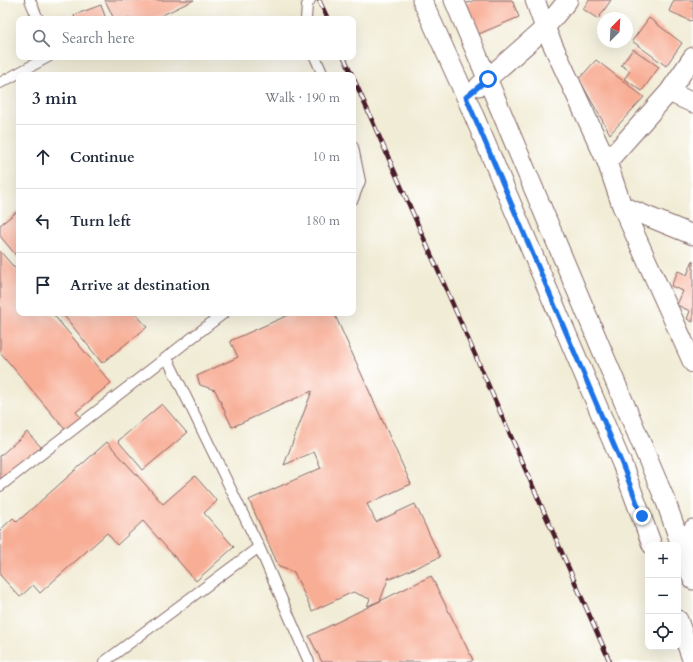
<!DOCTYPE html>
<html lang="en">
<head>
<meta charset="utf-8">
<style>
  :root { --surface:#fff; --page:#f2f2f3; --text:#1f2937; --muted:#747a83; --line:#e0e1e3 }
  body { margin:0; font-family:Cardo,serif; background:var(--page); color:var(--text) }
  .controls { position:absolute; right:12px; bottom:12px; display:grid; overflow:hidden; border-radius:8px; box-shadow:0 4px 16px #0002 }
  .controls button { width:36px; height:36px; display:grid; place-items:center; padding:0; border:0; border-bottom:1px solid var(--line); background:var(--surface); color:var(--text); font:20px sans-serif }
  .compass { position:absolute; left:597px; top:12px; width:36px; height:36px; border-radius:50%; background:var(--surface); box-shadow:0 4px 16px #0002; rotate:24deg }
  .stop { position:absolute; width:12px; height:12px; margin:-9px; border:3px solid #1a73e8; border-radius:50%; background:#fff }
  .stop.end { background:#1a73e8; border-color:#fff; box-shadow:0 1px 4px #0008 }
  .list { margin:0; padding:0; list-style:none }
  h2 { display:flex; justify-content:space-between; align-items:center; height:52px; margin:0; padding:0 16px; font-size:17px }
  h2 small { font-size:13px; font-weight:400; color:var(--muted) }
  .list li { display:grid; grid-template-columns:26px 1fr auto; gap:12px; align-items:center; box-sizing:border-box; height:64px; padding:0 16px; border-top:1px solid var(--line) }
  .list b { display:block; font-size:15px; white-space:nowrap }
  .list em { font-size:13px; font-style:normal; color:var(--muted) }
  .icon { flex:none; width:22px; height:22px; fill:none; stroke:currentColor; stroke-width:2; stroke-linecap:round; stroke-linejoin:round }
  .map { position:relative; flex:none; width:693px; height:662px; overflow:hidden }
  .search { position:absolute; background:var(--surface); box-shadow:0 4px 16px #0002; left:16px; top:16px; width:340px; height:44px; display:flex; align-items:center; gap:10px; box-sizing:border-box; padding:0 14px; border-radius:8px; color:var(--muted); font-size:15px }
  .panel { position:absolute; background:var(--surface); box-shadow:0 4px 16px #0002; left:16px; top:72px; width:340px; height:244px; border-radius:8px }
  .map>svg:first-child { display:block }
  .building { fill:#f8ad95 }
  .lines { fill:none; stroke-linecap:round; stroke-linejoin:round }
  .service-casing { stroke:#846766; stroke-width:12 }
  .minor-casing { stroke:#846766; stroke-width:21 }
  .service { stroke:#fff; stroke-width:10 }
  .minor { stroke:#fff; stroke-width:19 }
  .rail-casing { stroke:#4a1f2b; stroke-width:4.5 }
  .rail { stroke:#fff; stroke-width:3; stroke-dasharray:9; stroke-linecap:butt }
  .route { stroke:#1a73e8; stroke-width:5 }
</style>
</head>
<body>
<div class="map">
<svg width="693" height="662" viewBox="0 0 693 662">
  <rect width="100%" height="100%" fill="#fff"/>
  <filter id="ink" filterUnits="userSpaceOnUse"><feTurbulence type="fractalNoise" baseFrequency=".025" numOctaves="2"/><feDisplacementMap in="SourceGraphic" scale="8" xChannelSelector="R" yChannelSelector="G"/><feConvolveMatrix kernelMatrix="1 2 1 2 8 2 1 2 1" color-interpolation-filters="sRGB"/></filter>
  <filter id="wash" filterUnits="userSpaceOnUse"><feTurbulence type="fractalNoise" baseFrequency=".012" numOctaves="4" result="noise"/><feDisplacementMap in="SourceGraphic" scale="16" xChannelSelector="R" yChannelSelector="G"/><feGaussianBlur stdDeviation="0.9" result="paint"/><feColorMatrix in="noise" values="0 0 0 0 0 0 0 0 0 0 0 0 0 0 0 0 0 1.4 0 .05"/><feComposite in="paint" operator="in"/></filter>
  <g filter="url(#wash)">
    <rect width="100%" height="100%" fill="#f1ecd5"/>
    <g id="blocks">
      <!-- building -->
      <path class="building" d="M 105,0 L 194,0 L 154,19 L 114,19 Z
        M 475,0 L 512,0 L 519,17 L 474,36 L 462,5 Z
        M 589,0 L 611,0 L 598,19 L 583,9 Z
        M 674,0 L 693,0 L 693,19 L 691,21 L 669,11 Z
        M 101,5 L 106,19 L 75,19 L 74,15 Z
        M 649,18 L 682,43 L 666,66 L 632,41 Z
        M 633,49 L 659,67 L 642,91 L 624,79 L 630,71 L 621,65 Z
        M 596,60 L 644,97 L 610,134 L 579,79 Z
        M 19,210 L 19,259 L 0,236 L 0,225 Z
        M 0,251 L 19,273 L 19,313 L 52,313 L 111,383 L 76,412 L 83,420 L 68,433 L 0,352 Z
        M 693,260 L 693,322 L 687,319 L 690,311 L 677,305 L 683,291 L 671,286 L 678,271 L 687,275 Z
        M 62,313 L 135,313 L 147,327 L 102,363 Z
        M 293,313 L 334,313 L 411,484 L 367,504 L 376,522 L 415,504 L 440,557 L 390,579 L 389,577 L 380,601 L 367,606 L 370,599 L 353,592 L 312,611 L 294,572 L 279,567 L 249,500 L 321,468 L 314,452 L 284,465 L 312,391 L 232,427 L 215,390 L 200,385 L 197,376 L 238,357 L 230,341 Z
        M 162,404 L 187,433 L 143,470 L 118,441 Z
        M 27,432 L 41,447 L 3,483 L 0,479 L 0,456 Z
        M 107,442 L 163,504 L 195,476 L 217,501 L 204,513 L 234,547 L 196,581 L 143,521 L 117,545 L 107,533 L 40,593 L 33,585 L 20,597 L 0,575 L 0,530 L 13,518 L 17,522 Z
        M 431,576 L 473,660 L 470,662 L 322,662 L 309,636 Z"/>
    </g>
  </g>
  <g filter="url(#ink)">
    <use href="#blocks" fill-opacity="0" stroke="#846766" stroke-width="1"/>
    <g class="lines">
      <defs>
        <path id="service" d="M 30,0 L 38,19
          M 306,19 L 307,5 L 310,0
          M 315,57 L 323,75
          M 0,83 L 48,57
          M 353,147 L 360,181 L 353,199
          M 167,358 L 259,547 L 309,662
          M 0,486 L 224,313
          M 104,662 L 259,547"/>
        <path id="minor" d="M 422,0 L 466,97 L 622,464 L 652,545
          M 454,0 L 666,502 L 693,580
          M 535,0 L 545,28 L 607,162 L 622,206 L 693,363
          M 479,86 L 545,28 L 568,0
          M 669,92 L 693,103
          M 607,162 L 669,92 L 693,57
          M 622,206 L 693,235
          M 688,542 L 693,529
          M 678,620 L 693,662"/>
      </defs>
      <!-- service casing -->
      <use href="#service" class="service-casing"/>
      <!-- minor casing -->
      <use href="#minor" class="minor-casing"/>
      <!-- service -->
      <use href="#service" class="service"/>
      <!-- minor -->
      <use href="#minor" class="minor"/>
      <defs>
        <path id="rail" d="M 319,0 L 328,19
          M 344,57 L 352,75
          M 353,77 L 610,662"/>
      </defs>
      <!-- rail casing -->
      <use href="#rail" class="rail-casing"/>
      <!-- rail -->
      <use href="#rail" class="rail"/>
    </g>
  </g>
  <g class="lines" filter="url(#ink)">
    <!-- route -->
    <path class="route" d="M 488,79 L 466,97 L 622,464 L 642,516"/>
  </g>
</svg>
<div class="controls">
<button>+</button>
<button>−</button>
<button><svg class="icon" aria-label="locate" viewBox="0 0 24 24"><circle cx="12" cy="12" r="6"/><path d="M12 2v4M12 18v4M2 12h4M18 12h4"/></svg></button>
</div>
<svg class="compass" viewBox="-18 -18 36 36"><path d="M0-13l5 13h-10z" fill="#e53935"/><path d="M0 13l5-13h-10z" fill="#747a83"/></svg>
<div class="stop" style="left:488px;top:79px"></div>
<div class="stop end" style="left:642px;top:516px"></div>
<div class="search"><svg class="icon" aria-label="search" viewBox="0 0 24 24"><circle cx="10" cy="10" r="6"/><path d="M15 15l6 6"/></svg>Search here</div>
<section class="panel">
<h2>3 min<small>Walk · 190 m</small></h2>
<ul class="list">
<li><svg class="icon" aria-label="ahead" viewBox="0 0 24 24"><path d="M12 20V5M6 11l6-6 6 6"/></svg><div><b>Continue</b></div><em>10 m</em></li>
<li><svg class="icon" aria-label="left" viewBox="0 0 24 24"><path d="M17 20v-9H6M10 6l-5 5 5 5"/></svg><div><b>Turn left</b></div><em>180 m</em></li>
<li><svg class="icon" aria-label="arrive" viewBox="0 0 24 24"><path d="M6 21V4h12l-3 4 3 4H6"/></svg><div><b>Arrive at destination</b></div></li>
</ul>
</section>
</div>
</body>
</html>
